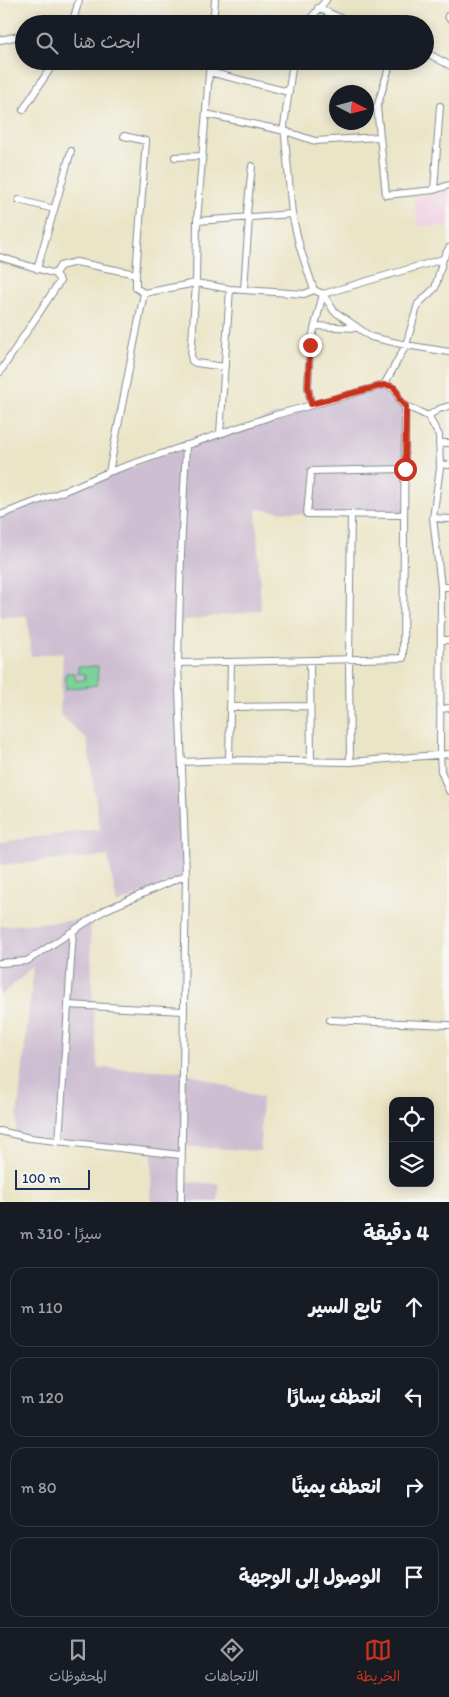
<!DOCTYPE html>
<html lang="ar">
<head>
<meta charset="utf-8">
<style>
  :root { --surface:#171b24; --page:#242831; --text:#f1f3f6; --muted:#9ea1a6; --line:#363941; --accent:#c8321e }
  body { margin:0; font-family:Itim,"Playpen Sans Arabic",sans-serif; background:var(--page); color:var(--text); direction:rtl }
  .controls { position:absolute; right:15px; bottom:15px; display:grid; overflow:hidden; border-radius:10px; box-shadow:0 2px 12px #0003 }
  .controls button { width:45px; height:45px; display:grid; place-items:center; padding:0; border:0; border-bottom:1px solid var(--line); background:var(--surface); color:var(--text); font:25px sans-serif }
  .compass { position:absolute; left:329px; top:85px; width:45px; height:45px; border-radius:50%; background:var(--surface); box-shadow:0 2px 12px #0003; rotate:96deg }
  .scale { position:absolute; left:15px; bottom:12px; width:75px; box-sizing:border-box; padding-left:5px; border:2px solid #1b2f5e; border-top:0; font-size:14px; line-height:18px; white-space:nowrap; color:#1b2f5e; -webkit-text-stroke:4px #f6f6f2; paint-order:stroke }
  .stop { position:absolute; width:15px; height:15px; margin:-11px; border:4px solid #c8321e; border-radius:50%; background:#fff }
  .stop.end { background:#c8321e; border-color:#fff; box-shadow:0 1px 5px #0008 }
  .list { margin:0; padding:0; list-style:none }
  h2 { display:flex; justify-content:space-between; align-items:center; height:65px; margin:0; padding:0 20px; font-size:21px }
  h2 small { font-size:16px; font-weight:400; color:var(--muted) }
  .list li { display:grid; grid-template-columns:32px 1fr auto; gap:15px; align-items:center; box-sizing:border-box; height:80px; margin:0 10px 10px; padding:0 10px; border:1px solid var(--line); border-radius:15px }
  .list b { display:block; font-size:19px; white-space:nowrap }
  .list em { font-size:16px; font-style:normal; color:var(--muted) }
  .icon { flex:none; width:28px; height:28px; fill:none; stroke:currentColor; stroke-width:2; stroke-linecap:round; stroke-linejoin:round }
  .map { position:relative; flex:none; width:449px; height:1202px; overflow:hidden; direction:ltr }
  .search { position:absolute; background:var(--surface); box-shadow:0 2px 12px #0003; left:15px; right:15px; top:15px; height:55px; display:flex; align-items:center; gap:12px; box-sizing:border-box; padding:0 18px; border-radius:28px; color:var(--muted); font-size:19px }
  .sheet { height:425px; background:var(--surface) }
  nav { display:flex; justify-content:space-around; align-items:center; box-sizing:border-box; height:70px; border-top:1px solid var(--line); background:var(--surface); font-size:14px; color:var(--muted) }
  nav a { display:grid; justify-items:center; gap:2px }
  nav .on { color:var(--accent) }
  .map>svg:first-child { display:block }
  .built { fill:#f1d0e3 }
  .industrial { fill:#cebed1 }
  .green { fill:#7cd398; stroke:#4c817b }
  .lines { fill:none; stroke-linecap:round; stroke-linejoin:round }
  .street-casing { stroke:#838a92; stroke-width:8 }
  .street { stroke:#fff; stroke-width:6 }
  .route { stroke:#c8321e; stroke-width:6 }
</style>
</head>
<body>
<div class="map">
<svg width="449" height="1202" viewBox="0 0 449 1202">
  <rect width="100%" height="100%" fill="#f6f6f2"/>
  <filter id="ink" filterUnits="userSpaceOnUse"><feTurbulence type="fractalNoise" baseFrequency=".02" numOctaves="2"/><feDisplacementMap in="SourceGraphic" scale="10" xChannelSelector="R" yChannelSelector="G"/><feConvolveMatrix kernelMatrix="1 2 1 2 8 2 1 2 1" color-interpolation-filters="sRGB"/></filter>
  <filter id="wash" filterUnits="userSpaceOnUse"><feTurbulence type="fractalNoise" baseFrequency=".0096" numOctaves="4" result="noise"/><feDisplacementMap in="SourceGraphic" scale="20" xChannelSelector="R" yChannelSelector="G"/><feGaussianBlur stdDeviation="1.12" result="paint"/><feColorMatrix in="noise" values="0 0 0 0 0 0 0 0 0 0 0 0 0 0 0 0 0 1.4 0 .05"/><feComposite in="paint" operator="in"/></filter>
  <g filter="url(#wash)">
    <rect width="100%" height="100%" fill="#ebe5c7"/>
    <!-- built -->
    <path class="built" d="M 449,189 L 449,227 L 418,226 L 414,197 Z"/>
    <!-- industrial -->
    <path class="industrial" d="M 388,386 L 405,406 L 404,515 L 307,514 L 256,509 L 261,610 L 179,621 L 186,875 L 117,904 L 108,856 L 0,865 L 0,842 L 100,829 L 87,740 L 60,714 L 63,653 L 31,656 L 27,616 L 0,617 L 0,515 L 272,416 Z
      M 90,919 L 93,1007 L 98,1068 L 182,1071 L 262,1098 L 260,1151 L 181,1146 L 181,1181 L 219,1184 L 218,1202 L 151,1202 L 152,1152 L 15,1136 L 34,967 L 0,996 L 0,926 Z"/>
    <!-- green -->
    <path class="green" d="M 98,666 L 97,685 L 66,689 L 66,673 L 75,673 L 76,681 L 85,679 L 85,674 L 78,674 L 78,667 Z"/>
  </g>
  <g filter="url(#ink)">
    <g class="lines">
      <defs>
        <path id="street" d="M 318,8 L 354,24
          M 449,16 L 448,16 L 449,18
          M 72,24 L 79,0
          M 213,24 L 215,0
          M 306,24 L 326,0
          M 0,40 L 24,35
          M 425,52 L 449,65
          M 391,61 L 377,107 L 386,195 L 434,190 L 449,185
          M 209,72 L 289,92
          M 23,110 L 55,61
          M 206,114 L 285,131 L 315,141 L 379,137
          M 124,136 L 146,141 L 136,274 L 136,288 L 144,293
          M 175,157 L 203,156
          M 434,190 L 440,106
          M 19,200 L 54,209
          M 292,214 L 300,248 L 314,290 L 323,294 L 334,311 L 371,337 L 406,345 L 449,352
          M 197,221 L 210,61
          M 0,257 L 55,274 L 60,281 L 0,372
          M 37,269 L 71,151
          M 55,274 L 60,266 L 76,262 L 136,274
          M 244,289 L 249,218 L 247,213 L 252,166
          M 315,326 L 356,328
          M 225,367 L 196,363 L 192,361 L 191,356 L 196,283 L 230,289 L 304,294 L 314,290
          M 384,385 C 402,390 393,391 402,404 L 428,416 L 439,435 L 440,468 L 433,518 L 441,587 L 440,755 L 441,771 L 449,791
          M 311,404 L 308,387 L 310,345 L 323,294 L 443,259
          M 428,416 L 439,409 L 449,406
          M 220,433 L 230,289
          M 439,443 L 449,443
          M 440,464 L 449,465
          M 109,472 L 144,293 L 196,283 L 197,221 L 292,214 L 284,126 L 293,61
          M 0,515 L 67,490 L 109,472 L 272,416 L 384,385 L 406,345 L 418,304 L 435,288 L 443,259 L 449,248
          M 404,515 L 307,514 L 311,471 L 405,469
          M 433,518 L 449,519
          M 441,587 L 449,587
          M 441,640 L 449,640
          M 310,660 L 311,761
          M 178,663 L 403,658 L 405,406
          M 231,707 L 310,706
          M 441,709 L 449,708
          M 229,760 L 231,662
          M 182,762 L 229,760 L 350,762 L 449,754
          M 350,762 L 349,659 L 351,514
          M 0,963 L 27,961 L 105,910 L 186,875
          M 68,1005 L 183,1011
          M 330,1020 L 449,1025
          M 0,1131 L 30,1138 L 181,1155
          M 59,1141 L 73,931
          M 181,1202 L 186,875 L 178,663 L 181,554 L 186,445"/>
      </defs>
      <!-- street casing -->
      <use href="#street" class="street-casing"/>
      <!-- street -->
      <use href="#street" class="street"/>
    </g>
  </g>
  <g class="lines" filter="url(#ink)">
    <!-- route -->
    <path class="route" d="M 310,345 L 308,387 L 311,404 L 384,385 C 387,386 390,385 393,387 C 400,390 396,401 406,406 L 405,469"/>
  </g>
</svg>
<div class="controls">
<button><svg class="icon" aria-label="locate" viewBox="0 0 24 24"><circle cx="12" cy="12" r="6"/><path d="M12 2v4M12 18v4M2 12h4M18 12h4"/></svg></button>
<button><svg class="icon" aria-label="layers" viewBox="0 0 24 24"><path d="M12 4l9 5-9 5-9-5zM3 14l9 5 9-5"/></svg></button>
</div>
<svg class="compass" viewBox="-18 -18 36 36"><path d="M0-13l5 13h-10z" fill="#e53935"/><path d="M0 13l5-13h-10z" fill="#9ea1a6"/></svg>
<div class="scale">100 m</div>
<div class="stop" style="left:405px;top:469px"></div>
<div class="stop end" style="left:310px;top:345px"></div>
<div class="search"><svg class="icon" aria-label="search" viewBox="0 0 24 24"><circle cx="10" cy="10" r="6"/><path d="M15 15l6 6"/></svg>ابحث هنا</div>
</div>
<section class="sheet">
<h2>4 دقيقة<small>سيرًا · 310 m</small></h2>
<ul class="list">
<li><svg class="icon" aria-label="ahead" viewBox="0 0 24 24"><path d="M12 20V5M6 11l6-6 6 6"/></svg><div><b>تابع السير</b></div><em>110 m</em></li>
<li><svg class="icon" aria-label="left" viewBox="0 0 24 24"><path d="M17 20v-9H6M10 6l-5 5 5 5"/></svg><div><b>انعطف يسارًا</b></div><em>120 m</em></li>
<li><svg class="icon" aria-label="right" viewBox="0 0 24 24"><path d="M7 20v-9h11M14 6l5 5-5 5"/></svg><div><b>انعطف يمينًا</b></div><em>80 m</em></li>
<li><svg class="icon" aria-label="arrive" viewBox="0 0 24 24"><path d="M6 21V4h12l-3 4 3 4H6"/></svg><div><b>الوصول إلى الوجهة</b></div></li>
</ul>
</section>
<nav>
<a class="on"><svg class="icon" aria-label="map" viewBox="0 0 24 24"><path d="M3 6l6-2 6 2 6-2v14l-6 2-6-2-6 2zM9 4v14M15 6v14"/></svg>الخريطة</a>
<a><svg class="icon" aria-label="directions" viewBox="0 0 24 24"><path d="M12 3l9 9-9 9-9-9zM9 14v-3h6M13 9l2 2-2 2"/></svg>الاتجاهات</a>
<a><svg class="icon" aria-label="saved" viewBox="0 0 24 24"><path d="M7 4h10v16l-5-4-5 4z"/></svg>المحفوظات</a>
</nav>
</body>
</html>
